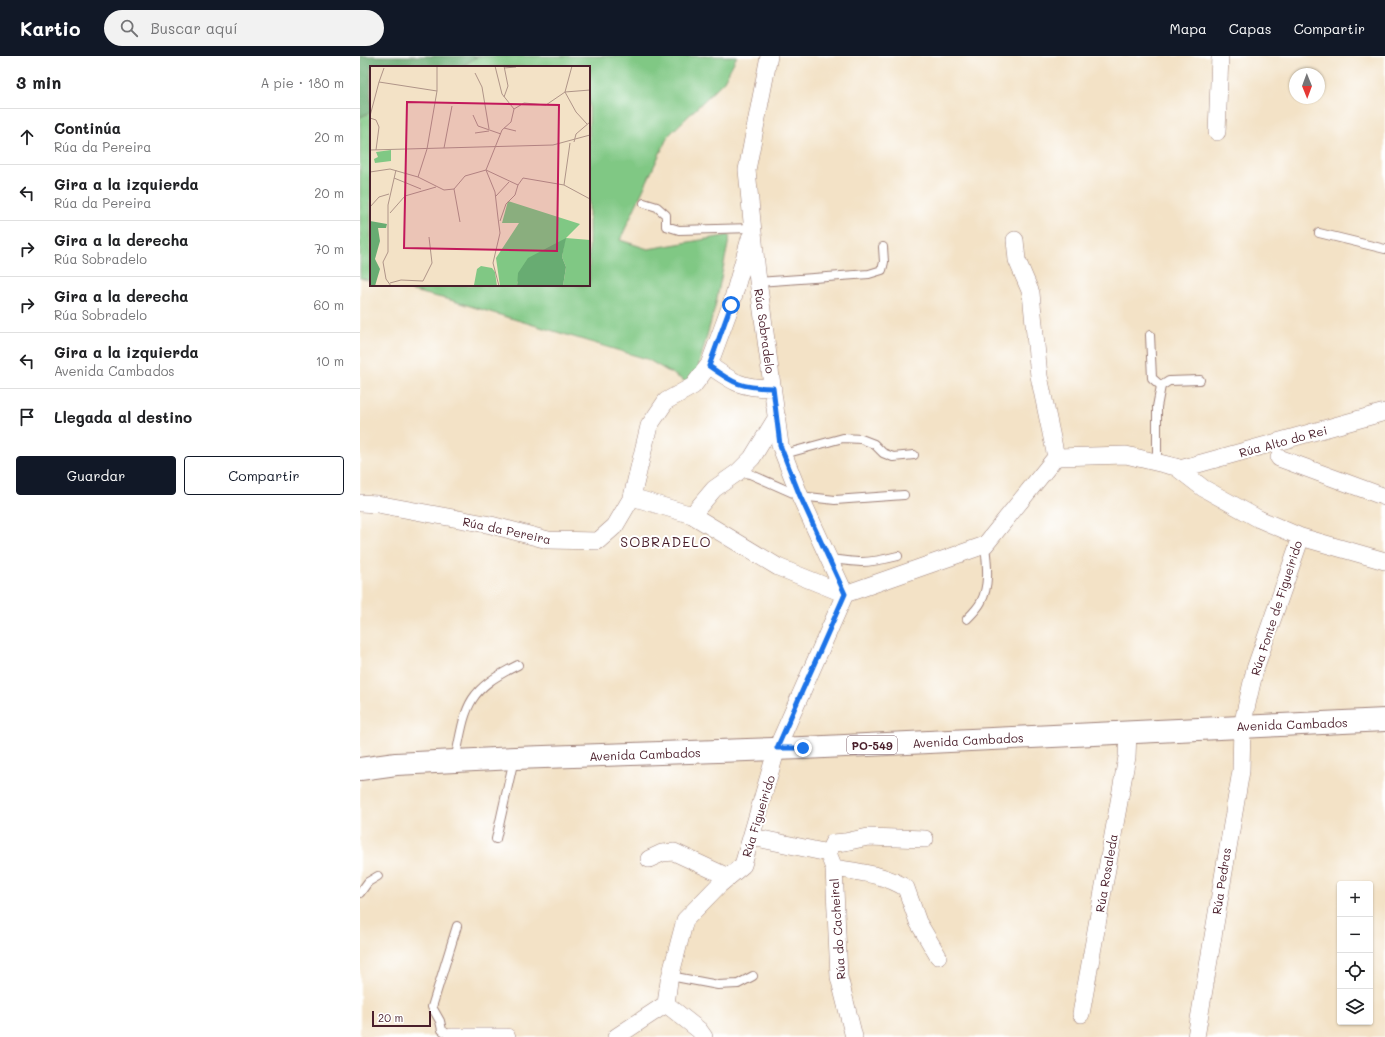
<!DOCTYPE html>
<html lang="es">
<head>
<meta charset="utf-8">
<style>
  :root { --surface:#fff; --page:#f2f2f2; --text:#202124; --muted:#757577; --line:#e0e0e0; --accent:#111827 }
  body { margin:0; font-family:Mali,sans-serif; background:var(--page); color:var(--text) }
  .controls { position:absolute; right:12px; bottom:12px; display:grid; overflow:hidden; border-radius:4px; box-shadow:0 1px 3px #0004 }
  .controls button { width:36px; height:36px; display:grid; place-items:center; padding:0; border:0; border-bottom:1px solid var(--line); background:var(--surface); color:var(--text); font:20px sans-serif }
  .compass { position:absolute; left:929px; top:12px; width:36px; height:36px; border-radius:50%; background:var(--surface); box-shadow:0 1px 3px #0004; rotate:179deg }
  .scale { position:absolute; left:12px; bottom:10px; width:59px; box-sizing:border-box; padding-left:4px; border:2px solid #4a1f2b; border-top:0; font-size:11px; line-height:14px; white-space:nowrap; color:#4a1f2b; -webkit-text-stroke:3px #fff; paint-order:stroke }
  .stop { position:absolute; width:12px; height:12px; margin:-9px; border:3px solid #1a73e8; border-radius:50%; background:#fff }
  .stop.end { background:#1a73e8; border-color:#fff; box-shadow:0 1px 4px #0008 }
  .list { margin:0; padding:0; list-style:none }
  h2 { display:flex; justify-content:space-between; align-items:center; height:52px; margin:0; padding:0 16px; font-size:17px }
  h2 small { font-size:13px; font-weight:400; color:var(--muted) }
  .list li { display:grid; grid-template-columns:26px 1fr auto; gap:12px; align-items:center; box-sizing:border-box; height:56px; padding:0 16px; border-top:1px solid var(--line) }
  .list b { display:block; font-size:15px; white-space:nowrap }
  .list p { margin:0; font-size:13px; white-space:nowrap; color:var(--muted) }
  .list em { font-size:13px; font-style:normal; color:var(--muted) }
  .actions { display:flex; gap:8px; padding:12px 16px }
  .actions a { flex:1; padding:9px 0; border:1px solid var(--accent); border-radius:4px; text-align:center; font-size:14px; color:var(--accent) }
  .actions .main { background:var(--accent); color:#fff }
  .icon { flex:none; width:22px; height:22px; fill:none; stroke:currentColor; stroke-width:2; stroke-linecap:round; stroke-linejoin:round }
  .map { position:relative; flex:none; width:1025px; height:981px; overflow:hidden }
  header { display:flex; align-items:center; gap:24px; box-sizing:border-box; height:56px; padding:0 20px; background:var(--accent); color:#fff }
  header strong { font-size:19px }
  nav { display:flex; gap:22px; margin-inline-start:auto; font-size:14px }
  .search { width:280px; height:36px; background:var(--page); display:flex; align-items:center; gap:10px; box-sizing:border-box; padding:0 14px; border-radius:22px; color:var(--muted); font-size:15px }
  main { display:flex }
  aside { flex:1; background:var(--surface) }
  .map>svg:first-child { display:block }
  .green { fill:#80c884; stroke:#657458 }
  .forest { fill:#68ac72; stroke:#59664e }
  .lines { fill:none; stroke-linecap:round; stroke-linejoin:round }
  .lane-casing { stroke:#9e8078; stroke-width:10 }
  .street-casing { stroke:#9e8078; stroke-width:18 }
  .primary-casing { stroke:#9e8078; stroke-width:24 }
  .lane { stroke:#fff; stroke-width:8 }
  .street { stroke:#fff; stroke-width:17 }
  .primary { stroke:#fff; stroke-width:22 }
  .route { stroke:#1a73e8; stroke-width:5 }
  .labels { text-anchor:middle; dominant-baseline:central; stroke-width:4; stroke-linejoin:round; paint-order:stroke }
  .shield { fill:#fff; stroke:#80626b; stroke-width:1 }
  .shield-label { font-size:11px; font-weight:bold; fill:#4a1f2b }
  .street-label { font-size:12px; fill:#4a1f2b; stroke:#fff }
  .quarter-label { font-size:14px; letter-spacing:1px; fill:#4a1f2b; stroke:#fff }
  .inset-road { fill:none; stroke:#af9488; stroke-width:1 }
  .view { fill:#c2185b; fill-opacity:0.15; stroke:#c2185b; stroke-width:2 }
  .inset-edge { fill:none; stroke:#4a1f2b; stroke-width:2 }
</style>
</head>
<body>
<header>
<strong>Kartio</strong>
<div class="search"><svg class="icon" aria-label="search" viewBox="0 0 24 24"><circle cx="10" cy="10" r="6"/><path d="M15 15l6 6"/></svg>Buscar aquí</div>
<nav><a>Mapa</a><a>Capas</a><a>Compartir</a></nav>
</header>
<main>
<aside>
<h2>3 min<small>A pie · 180 m</small></h2>
<ul class="list">
<li><svg class="icon" aria-label="ahead" viewBox="0 0 24 24"><path d="M12 20V5M6 11l6-6 6 6"/></svg><div><b>Continúa</b><p>Rúa da Pereira</p></div><em>20 m</em></li>
<li><svg class="icon" aria-label="left" viewBox="0 0 24 24"><path d="M17 20v-9H6M10 6l-5 5 5 5"/></svg><div><b>Gira a la izquierda</b><p>Rúa da Pereira</p></div><em>20 m</em></li>
<li><svg class="icon" aria-label="right" viewBox="0 0 24 24"><path d="M7 20v-9h11M14 6l5 5-5 5"/></svg><div><b>Gira a la derecha</b><p>Rúa Sobradelo</p></div><em>70 m</em></li>
<li><svg class="icon" aria-label="right" viewBox="0 0 24 24"><path d="M7 20v-9h11M14 6l5 5-5 5"/></svg><div><b>Gira a la derecha</b><p>Rúa Sobradelo</p></div><em>60 m</em></li>
<li><svg class="icon" aria-label="left" viewBox="0 0 24 24"><path d="M17 20v-9H6M10 6l-5 5 5 5"/></svg><div><b>Gira a la izquierda</b><p>Avenida Cambados</p></div><em>10 m</em></li>
<li><svg class="icon" aria-label="arrive" viewBox="0 0 24 24"><path d="M6 21V4h12l-3 4 3 4H6"/></svg><div><b>Llegada al destino</b></div></li>
</ul>
<div class="actions"><a class="main">Guardar</a><a>Compartir</a></div>
</aside>
<div class="map">
<svg width="1025" height="981" viewBox="0 0 1025 981">
  <rect width="100%" height="100%" fill="#fff"/>
  <filter id="ink" filterUnits="userSpaceOnUse"><feTurbulence type="fractalNoise" baseFrequency=".025" numOctaves="2"/><feDisplacementMap in="SourceGraphic" scale="8" xChannelSelector="R" yChannelSelector="G"/><feConvolveMatrix kernelMatrix="1 2 1 2 8 2 1 2 1" color-interpolation-filters="sRGB"/></filter>
  <filter id="wash" filterUnits="userSpaceOnUse"><feTurbulence type="fractalNoise" baseFrequency=".012" numOctaves="4" result="noise"/><feDisplacementMap in="SourceGraphic" scale="16" xChannelSelector="R" yChannelSelector="G"/><feGaussianBlur stdDeviation="0.9" result="paint"/><feColorMatrix in="noise" values="0 0 0 0 0 0 0 0 0 0 0 0 0 0 0 0 0 1.4 0 .05"/><feComposite in="paint" operator="in"/></filter>
  <g filter="url(#wash)">
    <rect width="100%" height="100%" fill="#f3e2c6"/>
    <!-- green -->
    <path class="green" d="M 118,0 L 377,0 L 364,25 L 308,80 L 260,184 L 288,193 L 370,179 L 355,251 L 333,330 L 287,303 L 90,244 L 28,229 L 229,229 L 229,11 L 101,11 Z
      M 11,56 L 11,225 L 0,222 L 0,61 Z"/>
    <!-- forest -->
    <path class="forest" d="M 0,0 L 118,0 L 101,11 L 11,11 L 11,56 L 0,61 Z"/>
  </g>
  <g filter="url(#ink)">
    <g class="lines">
      <defs>
        <path id="lane" d="M 284,147 L 297,151 L 306,159 L 306,170 L 319,174 L 393,172
          M 959,177 L 1025,193
          M 398,226 L 509,218 L 522,214 L 524,206 L 523,191
          M 790,279 L 792,322 L 801,330
          M 424,398 L 483,382 L 501,383 L 514,388 L 523,397 L 533,401 L 554,399
          M 797,406 L 797,351 L 801,330 L 809,325 L 840,324
          M 378,416 L 390,418 L 440,440 L 475,444 L 544,439
          M 469,504 C 480,503 490,506 501,506 C 514,506 526,503 538,500
          M 607,563 C 612,558 618,552 621,546 C 630,529 627,508 625,489
          M 95,705 C 106,650 105,635 158,609
          M 136,783 L 154,703
          M 0,837 L 8,826 L 18,820
          M 310,920 L 358,929 L 378,928 L 393,920
          M 92,981 L 82,974 L 80,965 L 72,951 L 97,870"/>
        <path id="street" d="M 857,76 L 860,0
          M 655,184 L 657,204 L 671,237 L 679,320 L 696,401
          M 349,309 C 374,327 382,332 413,332
          M 919,402 L 1025,441
          M 820,413 L 1025,356
          M 272,441 L 289,370 L 306,345 L 333,330 L 349,309 L 371,249 L 390,182
          M 0,447 L 17,448 L 131,469 L 188,484 L 238,485 L 255,470 L 272,441 L 332,459 L 418,511 L 485,538 L 625,489 L 696,401 L 766,399 L 816,411 L 843,432 L 899,463 L 941,481 L 1025,505
          M 332,459 L 354,433 L 378,416 L 392,402 L 417,361
          M 392,781 L 468,797 L 474,812 C 499,816 524,818 546,832 L 558,866 L 578,900
          M 468,797 L 473,787 L 485,786 L 508,781 L 565,783
          M 289,803 L 302,797 L 314,796 L 368,821
          M 474,812 L 479,921 L 494,981
          M 721,958 L 767,701 L 768,676
          M 92,981 L 147,981
          M 256,981 L 306,948
          M 344,981 L 339,974 L 306,948 L 309,925 L 325,864 L 359,829 L 383,809 L 417,692 L 485,538 L 440,440 L 420,389 L 397,217 L 387,114 L 409,0
          M 836,981 L 881,715 L 882,670 L 895,613 L 941,481"/>
        <path id="primary" d="M 0,713 L 36,708 L 155,702 L 443,692 L 1025,664"/>
      </defs>
      <!-- lane casing -->
      <use href="#lane" class="lane-casing"/>
      <!-- street casing -->
      <use href="#street" class="street-casing"/>
      <!-- primary casing -->
      <use href="#primary" class="primary-casing"/>
      <!-- lane -->
      <use href="#lane" class="lane"/>
      <!-- street -->
      <use href="#street" class="street"/>
      <!-- primary -->
      <use href="#primary" class="primary"/>
    </g>
  </g>
  <g class="lines" filter="url(#ink)">
    <!-- route -->
    <path class="route" d="M 371,249 L 349,310 C 374,328 382,332 413,332 L 420,389 L 440,440 L 485,538 L 417,692 L 443,692"/>
  </g>
  <g class="labels">
    <!-- shield labels -->
    <rect class="shield" x="487" y="680" width="50" height="18" rx="3"/>
    <g class="shield-label">
      <text x="512" y="689">PO-549</text>
    </g>
    <!-- street labels -->
    <g class="street-label">
      <text transform="translate(405 275) rotate(82)">Rúa Sobradelo</text>
      <text transform="translate(923 385) rotate(-15)">Rúa Alto do Rei</text>
      <text transform="translate(147 474) rotate(12)">Rúa da Pereira</text>
      <text transform="translate(916 552) rotate(-72)">Rúa Fonte de Figueirido</text>
      <text transform="translate(932 668) rotate(-2)">Avenida Cambados</text>
      <text transform="translate(608 684) rotate(-3)">Avenida Cambados</text>
      <text transform="translate(285 698) rotate(-2)">Avenida Cambados</text>
      <text transform="translate(398 760) rotate(-73)">Rúa Figueirido</text>
      <text transform="translate(746 817) rotate(-80)">Rúa Rosaleda</text>
      <text transform="translate(861 825) rotate(-81)">Rúa Pedras</text>
      <text transform="translate(477 873) rotate(-94)">Rúa do Cacheiral</text>
    </g>
    <!-- quarter labels -->
    <g class="quarter-label">
      <text x="306" y="485">SOBRADELO</text>
    </g>
  </g>
  <!-- overview -->
  <g transform="translate(10 10)">
    <rect width="220" height="220" fill="#f3e2c6"/>
    <path d="M 21,84 L 21,95 L 5,97 L 4,93 L 8,91 L 6,86 ZM 138,135 L 210,158 L 196,172 L 220,174 L 220,220 L 193,220 L 196,201 L 192,191 L 195,173 L 147,216 L 147,220 L 130,220 L 126,192 L 149,157 L 132,157 ZM 111,200 L 122,202 L 125,206 L 127,220 L 100,220 L 104,219 L 107,203 Z" fill="#80c884"/>
    <path d="M 0,155 L 17,158 L 16,162 L 8,162 L 10,175 L 5,193 L 10,203 L 5,220 L 0,220 ZM 196,172 L 192,191 L 196,201 L 193,220 L 147,220 L 148,207 L 158,192 Z" fill="#68ac72"/>
    <path class="inset-road" d="M 125,0 L 132,28 L 144,43 L 141,56 L 132,64 L 116,104 L 125,126 L 128,152 L 130,167 L 123,197 L 129,220M 134,0 L 138,20 L 134,31M 202,0 L 195,26 L 206,46 L 217,58M 134,2 L 146,1M 105,7 L 112,21 L 119,63M 9,16 L 14,2M 144,43 L 154,37 L 176,39 L 195,26 L 220,24M 103,49 L 108,60 L 131,68M 0,50 L 9,16 L 67,25M 0,52 L 6,54 L 9,61 L 6,84M 134,62 L 146,65M 105,67 L 119,65M 204,76 L 206,68 L 220,56M 74,82 L 82,40M 0,84 L 183,79 L 220,69M 0,106 L 20,103 L 48,111 L 74,124 L 84,123 L 95,110 L 116,104 L 148,119 L 153,112 L 194,119 L 200,77M 48,111 L 57,83 L 67,25 L 67,0M 24,112 L 51,123M 194,119 L 220,133M 84,123 L 90,156M 126,130 L 139,116M 0,141 L 9,131 L 19,128M 20,147 L 35,130 L 66,121M 130,155 L 136,138 L 145,129 L 148,119M 20,217 L 31,214 L 53,215 L 62,197 L 59,171M 21,220 L 16,213 L 13,196 L 18,186 L 18,139 L 26,104"/>
    <path class="view" d="M 37,36 L 189,39 L 187,185 L 34,182 Z"/>
    <rect width="220" height="220" class="inset-edge"/>
  </g>
</svg>
<div class="controls">
<button>+</button>
<button>−</button>
<button><svg class="icon" aria-label="locate" viewBox="0 0 24 24"><circle cx="12" cy="12" r="6"/><path d="M12 2v4M12 18v4M2 12h4M18 12h4"/></svg></button>
<button><svg class="icon" aria-label="layers" viewBox="0 0 24 24"><path d="M12 4l9 5-9 5-9-5zM3 14l9 5 9-5"/></svg></button>
</div>
<svg class="compass" viewBox="-18 -18 36 36"><path d="M0-13l5 13h-10z" fill="#e53935"/><path d="M0 13l5-13h-10z" fill="#757577"/></svg>
<div class="scale">20 m</div>
<div class="stop" style="left:371px;top:249px"></div>
<div class="stop end" style="left:443px;top:692px"></div>
</div>
</main>
</body>
</html>
